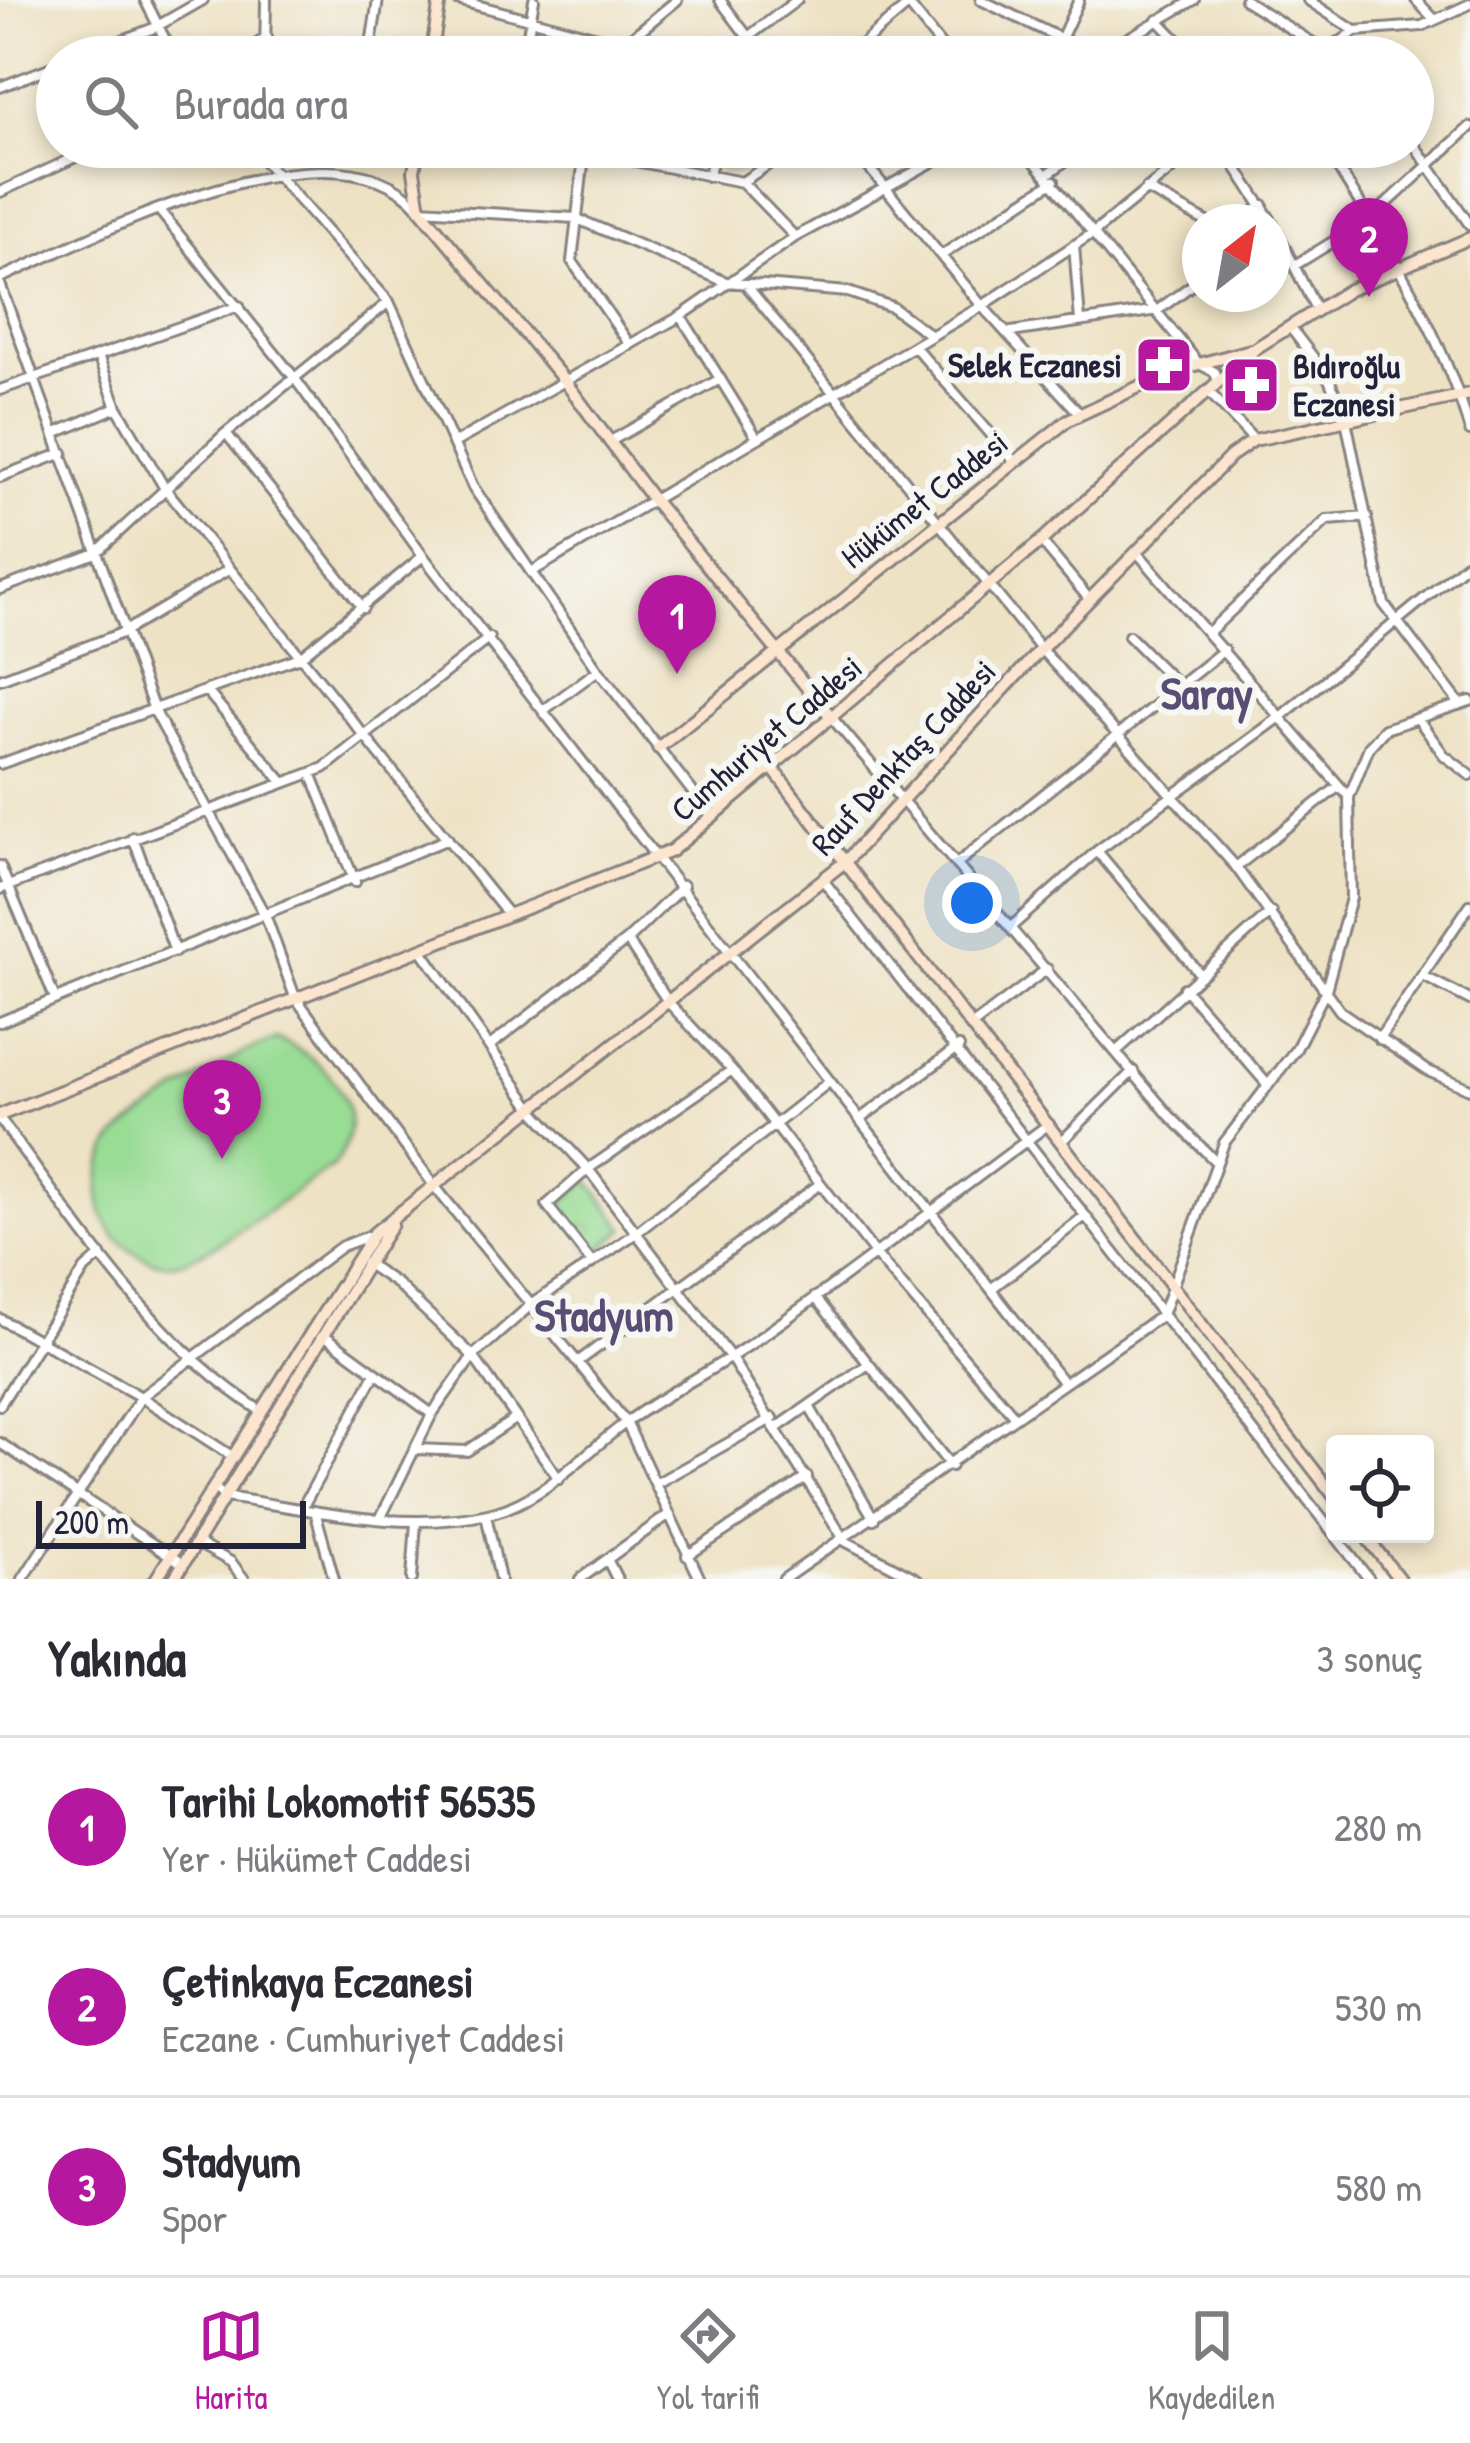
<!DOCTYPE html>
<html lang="tr">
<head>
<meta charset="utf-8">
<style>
  :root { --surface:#fff; --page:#f2f2f3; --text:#2b2b33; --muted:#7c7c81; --line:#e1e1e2; --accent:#b5179e }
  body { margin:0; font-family:"Patrick Hand",sans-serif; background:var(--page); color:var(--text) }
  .controls { position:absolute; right:36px; bottom:36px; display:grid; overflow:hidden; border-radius:12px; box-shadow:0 6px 18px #0003 }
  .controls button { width:108px; height:108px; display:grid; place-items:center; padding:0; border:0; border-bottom:3px solid var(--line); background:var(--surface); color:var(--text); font:60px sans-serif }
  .compass { position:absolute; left:1182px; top:204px; width:108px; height:108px; border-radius:50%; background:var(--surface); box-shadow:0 6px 18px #0003; rotate:31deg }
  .scale { position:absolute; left:36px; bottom:30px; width:270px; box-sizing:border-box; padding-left:12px; border:6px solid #22223b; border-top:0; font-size:33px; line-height:42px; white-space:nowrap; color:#22223b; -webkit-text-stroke:9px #f6f6f2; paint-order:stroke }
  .you { position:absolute; left:972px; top:903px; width:42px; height:42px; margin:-30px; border:9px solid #fff; border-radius:50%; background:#1a73e8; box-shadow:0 0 0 18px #1a73e833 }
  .badge { display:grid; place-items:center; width:78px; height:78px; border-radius:50%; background:var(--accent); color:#fff; font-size:39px; font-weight:700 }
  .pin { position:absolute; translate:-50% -99px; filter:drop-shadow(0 3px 6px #0008) }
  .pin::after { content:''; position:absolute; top:63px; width:42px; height:36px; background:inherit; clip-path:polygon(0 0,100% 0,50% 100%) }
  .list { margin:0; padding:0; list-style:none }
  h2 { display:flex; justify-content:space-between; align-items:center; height:156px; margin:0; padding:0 48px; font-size:51px }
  h2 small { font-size:39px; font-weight:400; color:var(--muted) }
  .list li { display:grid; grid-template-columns:78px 1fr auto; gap:36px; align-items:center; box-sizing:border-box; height:180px; padding:0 48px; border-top:3px solid var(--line) }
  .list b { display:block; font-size:45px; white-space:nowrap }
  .list p { margin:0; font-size:39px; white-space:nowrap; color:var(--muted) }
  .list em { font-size:39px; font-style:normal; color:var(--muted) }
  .icon { flex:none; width:66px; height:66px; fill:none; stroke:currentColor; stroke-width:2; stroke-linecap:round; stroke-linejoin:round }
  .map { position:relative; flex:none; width:1470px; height:1579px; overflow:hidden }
  .search { position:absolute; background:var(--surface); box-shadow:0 6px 18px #0003; left:36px; right:36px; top:36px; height:132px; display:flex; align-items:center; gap:30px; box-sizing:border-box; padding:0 42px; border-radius:66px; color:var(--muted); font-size:45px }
  .sheet { height:696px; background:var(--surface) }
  nav { display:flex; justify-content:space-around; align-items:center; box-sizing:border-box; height:168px; border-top:3px solid var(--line); background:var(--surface); font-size:33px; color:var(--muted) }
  nav a { display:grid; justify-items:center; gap:6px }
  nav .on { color:var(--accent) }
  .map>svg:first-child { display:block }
  .park { fill:url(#park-crowns); stroke:#5e7f68; stroke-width:3 }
  .pitch { fill:#99dc94; stroke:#5e7f68; stroke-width:3 }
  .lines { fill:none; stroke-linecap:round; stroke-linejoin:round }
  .street-casing { stroke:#888280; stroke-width:14 }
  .secondary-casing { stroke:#888280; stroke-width:16 }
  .street { stroke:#fff; stroke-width:8 }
  .secondary { stroke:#fbe5cf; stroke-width:10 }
  .labels { text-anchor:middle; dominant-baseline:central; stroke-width:12; stroke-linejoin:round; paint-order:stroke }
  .poi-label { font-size:33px; font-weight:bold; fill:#22223b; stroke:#f6f6f2; text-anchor:end }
  .street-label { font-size:33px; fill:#22223b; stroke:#f6f6f2 }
  .district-label { font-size:45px; font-weight:bold; fill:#584d74; stroke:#f6f6f2 }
</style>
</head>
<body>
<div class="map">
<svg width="1470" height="1579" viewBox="0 0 1470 1579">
  <defs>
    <pattern id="park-crowns" width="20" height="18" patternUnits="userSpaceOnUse" patternTransform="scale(3)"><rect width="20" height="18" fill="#99dc94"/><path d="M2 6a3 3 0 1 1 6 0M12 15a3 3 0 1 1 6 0" fill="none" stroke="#84bc80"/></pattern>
  </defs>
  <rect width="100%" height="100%" fill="#f6f6f2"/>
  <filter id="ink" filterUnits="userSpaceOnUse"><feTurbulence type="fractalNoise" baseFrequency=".00833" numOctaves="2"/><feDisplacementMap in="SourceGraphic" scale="24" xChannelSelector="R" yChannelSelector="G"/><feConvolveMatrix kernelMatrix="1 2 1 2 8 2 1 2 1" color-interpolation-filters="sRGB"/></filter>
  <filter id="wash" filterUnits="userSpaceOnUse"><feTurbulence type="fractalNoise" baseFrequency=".004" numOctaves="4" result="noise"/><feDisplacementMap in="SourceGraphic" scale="48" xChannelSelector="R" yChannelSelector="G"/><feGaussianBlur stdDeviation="2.7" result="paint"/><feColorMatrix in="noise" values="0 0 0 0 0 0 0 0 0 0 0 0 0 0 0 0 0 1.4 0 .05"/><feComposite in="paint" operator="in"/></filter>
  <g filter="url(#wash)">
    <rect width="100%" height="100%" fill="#eee2c4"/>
    <!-- park -->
    <path class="park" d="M 725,147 L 785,147 C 766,161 742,179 718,168 Z
      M 589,1181 L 625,1229 L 594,1253 L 558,1204 Z"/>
    <!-- pitch -->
    <path class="pitch" d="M 278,1039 C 329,1060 375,1114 333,1166 C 295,1190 216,1254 176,1263 C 158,1267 140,1257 126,1246 C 93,1222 91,1171 115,1139 C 130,1118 253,1041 278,1039 Z"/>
  </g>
  <g filter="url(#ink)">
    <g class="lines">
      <defs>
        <path id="street" d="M 145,0 L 174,57
          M 457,0 L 624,44
          M 720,0 L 763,57
          M 905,0 L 950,57
          M 981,0 L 1097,56
          M 1245,0 L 1327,52
          M 1308,0 L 1355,31
          M 1416,0 L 1435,20
          M 1158,20 L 1194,57
          M 1062,37 L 1079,0
          M 1339,42 L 1350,57
          M 1097,56 L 1194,0
          M 78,57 L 154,28 L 203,0
          M 239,57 L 267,37
          M 265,57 L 266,0
          M 369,57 L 378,0
          M 524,57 L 534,0
          M 619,57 L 624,44 L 677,0
          M 743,57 L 748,37 L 797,0
          M 847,57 L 914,0
          M 1320,57 L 1355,31 L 1422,26 L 1470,4
          M 0,87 L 57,65
          M 1413,143 L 1470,225
          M 252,147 L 389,302 L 473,487 L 598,670 L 712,817
          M 563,147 L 742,182 L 795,147
          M 852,147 L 982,306 L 1079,413
          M 1023,147 L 1199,364 L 1215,372 L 1218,382
          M 1223,147 L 1272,222
          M 1325,147 C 1380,235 1442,331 1470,431
          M 585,148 L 572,261 L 630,345
          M 1048,174 L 1084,147
          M 708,176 L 717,147
          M 742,182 L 795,237
          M 1146,189 L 1207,222
          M 0,192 L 97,147
          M 159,210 L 293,376 L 423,556 L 1063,1382
          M 1238,222 L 1263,205
          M 1272,222 L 1316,309
          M 1074,245 L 1080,321
          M 942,255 L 1054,181
          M 1295,265 L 1370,219 L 1470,127
          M 0,278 C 97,236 334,108 420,209 L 575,218 L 726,282 L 848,292 L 892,307 L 929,334
          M 0,284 L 154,710 L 266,917 L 295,997 L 436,1188 L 626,1422 L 700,1579
          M 747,286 L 1041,649 L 1236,867 L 1340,1011 L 1428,1071 L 1470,1089
          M 681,316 L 755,435
          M 1290,327 L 1328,377 L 1346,420 L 1384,604 L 1460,704
          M 1011,332 L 1158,310 L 1200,279
          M 915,347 L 1015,462
          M 98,356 L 117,407 L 164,487 L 507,913
          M 0,390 L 239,306
          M 1210,393 L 1254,440
          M 56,433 L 117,407
          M 226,433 L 363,608
          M 609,442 L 720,379
          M 454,443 L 681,316 L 795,237 L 960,147
          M 0,477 L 63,453
          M 1041,541 L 1090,600
          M 1137,552 L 1349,797
          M 533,571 L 982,306 L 1096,231 L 1199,147
          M 0,589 L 96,553 L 226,433 L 389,302
          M 1210,631 L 1327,520 L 1367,517
          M 1129,636 L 1180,687
          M 0,679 L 122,633 L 228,570
          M 206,690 L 283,782
          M 544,710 L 598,670
          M 832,718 L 1169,1115 L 1215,1161
          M 1418,719 L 1444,755 L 1470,775
          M 0,764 L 300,657 L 423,556
          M 311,773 L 355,882
          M 133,837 L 175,952
          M 1097,851 L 1200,974
          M 959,862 L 1224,650
          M 0,866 L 55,998
          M 1236,867 L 1339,786
          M 823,880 L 1369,1579
          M 0,889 L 324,768 L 489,638
          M 1011,927 L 1097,851 L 1279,718 L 1470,561
          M 627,940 L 669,1003 L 732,1070 L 877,1256 L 1015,1417
          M 421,949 L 534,1111 L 588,1169 L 731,1358 L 845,1541 L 917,1579
          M 1425,977 L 1470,1000
          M 1184,988 L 1267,1084
          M 0,1022 L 448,839
          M 974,1024 L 1047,969
          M 1379,1039 L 1470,905
          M 491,1045 L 627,940 L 683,886
          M 1118,1050 L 1271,912
          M 0,1119 C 77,1223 150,1340 261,1411
          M 860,1119 L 959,1047
          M 1063,1140 L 1133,1071
          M 366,1263 L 397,1284 L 473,1356 L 559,1479
          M 592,1263 L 547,1205 L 588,1169 L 732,1070
          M 991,1289 L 1085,1216
          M 815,1297 L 951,1466
          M 0,1319 L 141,1397 L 232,1456
          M 324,1335 L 432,1414
          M 579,1361 L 820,1184
          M 0,1405 L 85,1269 L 101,1255
          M 809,1406 L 874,1519
          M 778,1427 L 867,1365
          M 0,1443 L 183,1564
          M 415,1449 L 467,1451 L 516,1418
          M 657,1483 L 773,1418
          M 213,1487 L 225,1497 C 310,1509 402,1533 488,1514 C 542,1502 581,1456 624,1424 C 665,1393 713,1371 755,1341 C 855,1271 951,1196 1049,1124
          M 302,1508 L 375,1374
          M 315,1511 L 334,1579
          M 486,1515 L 500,1579
          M 380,1519 L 432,1414 L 473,1356 L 532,1304 L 636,1233 L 829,1082
          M 197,1543 L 231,1562 L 244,1579
          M 687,1556 L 807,1477
          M 607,1559 L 617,1579
          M 23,1579 L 141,1397 L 342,1246 L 374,1234
          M 412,1579 L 416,1522
          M 580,1579 L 668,1515
          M 784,1579 L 1162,1315 L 1224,1143 L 1296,1049 L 1326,990 L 1351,898 L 1349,797 L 1369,747 L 1385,729 L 1470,701"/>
        <path id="secondary" d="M 431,57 L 440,0
          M 418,147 L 414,171 L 420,209 L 564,380 L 651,497 L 832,718
          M 658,748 L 1068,420 L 1173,371 L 1251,350
          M 773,769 L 1335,1497
          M 0,1115 L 671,851 L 1041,541 L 1256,348 L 1349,290 L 1470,238
          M 1364,1534 L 1399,1579
          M 156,1579 L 374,1233 L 846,861 L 1041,649 L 1231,456 L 1254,440 L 1470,394
          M 174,1579 L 392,1224"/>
      </defs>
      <!-- street casing -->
      <use href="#street" class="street-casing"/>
      <!-- secondary casing -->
      <use href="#secondary" class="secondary-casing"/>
      <!-- street -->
      <use href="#street" class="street"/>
      <!-- secondary -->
      <use href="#secondary" class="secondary"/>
    </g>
  </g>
  <!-- icons -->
  <defs>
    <symbol id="pharmacy-square" viewBox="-11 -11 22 22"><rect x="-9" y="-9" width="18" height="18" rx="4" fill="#b5179e" stroke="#f6f6f2"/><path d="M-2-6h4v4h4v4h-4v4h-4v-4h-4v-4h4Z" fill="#fff"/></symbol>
  </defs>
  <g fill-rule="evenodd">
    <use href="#pharmacy-square" x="1131" y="332" width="66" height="66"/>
    <use href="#pharmacy-square" x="1218" y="352" width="66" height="66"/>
  </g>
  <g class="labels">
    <!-- poi labels -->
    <g class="poi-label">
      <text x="1122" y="365">Selek Eczanesi</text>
      <text x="1293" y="366" text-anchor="start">Bıdıroğlu<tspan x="1293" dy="38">Eczanesi</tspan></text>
    </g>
    <!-- street labels -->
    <g class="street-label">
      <text transform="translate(924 499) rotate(-38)">Hükümet Caddesi</text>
      <text transform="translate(766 738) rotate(-40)">Cumhuriyet Caddesi</text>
      <text transform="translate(903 757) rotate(-47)">Rauf Denktaş Caddesi</text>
    </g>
    <!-- district labels -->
    <g class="district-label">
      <text x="1207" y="692">Saray</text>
      <text x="604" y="1314">Stadyum</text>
    </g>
  </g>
</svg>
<div class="controls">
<button><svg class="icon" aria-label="locate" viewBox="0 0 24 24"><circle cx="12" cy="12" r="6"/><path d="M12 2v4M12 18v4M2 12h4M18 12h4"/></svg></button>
</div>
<svg class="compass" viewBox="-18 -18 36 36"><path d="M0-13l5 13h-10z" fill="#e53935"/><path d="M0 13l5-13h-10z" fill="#7c7c81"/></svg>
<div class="scale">200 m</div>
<div class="you"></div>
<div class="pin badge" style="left:677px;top:674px">1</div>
<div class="pin badge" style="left:1369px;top:297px">2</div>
<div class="pin badge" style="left:222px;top:1159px">3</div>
<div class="search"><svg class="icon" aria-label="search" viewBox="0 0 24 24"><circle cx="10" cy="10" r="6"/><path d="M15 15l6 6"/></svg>Burada ara</div>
</div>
<section class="sheet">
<h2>Yakında<small>3 sonuç</small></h2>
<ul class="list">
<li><span class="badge">1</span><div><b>Tarihi Lokomotif 56535</b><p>Yer · Hükümet Caddesi</p></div><em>280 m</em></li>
<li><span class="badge">2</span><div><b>Çetinkaya Eczanesi</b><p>Eczane · Cumhuriyet Caddesi</p></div><em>530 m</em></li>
<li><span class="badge">3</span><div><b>Stadyum</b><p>Spor</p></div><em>580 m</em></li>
</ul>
</section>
<nav>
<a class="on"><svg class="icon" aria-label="map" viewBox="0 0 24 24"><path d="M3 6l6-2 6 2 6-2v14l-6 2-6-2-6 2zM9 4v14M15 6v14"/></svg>Harita</a>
<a><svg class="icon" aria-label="directions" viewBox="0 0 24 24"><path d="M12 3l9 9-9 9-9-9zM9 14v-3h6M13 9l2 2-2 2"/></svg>Yol tarifi</a>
<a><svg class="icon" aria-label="saved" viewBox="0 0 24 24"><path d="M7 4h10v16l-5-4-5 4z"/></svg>Kaydedilen</a>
</nav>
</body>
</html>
